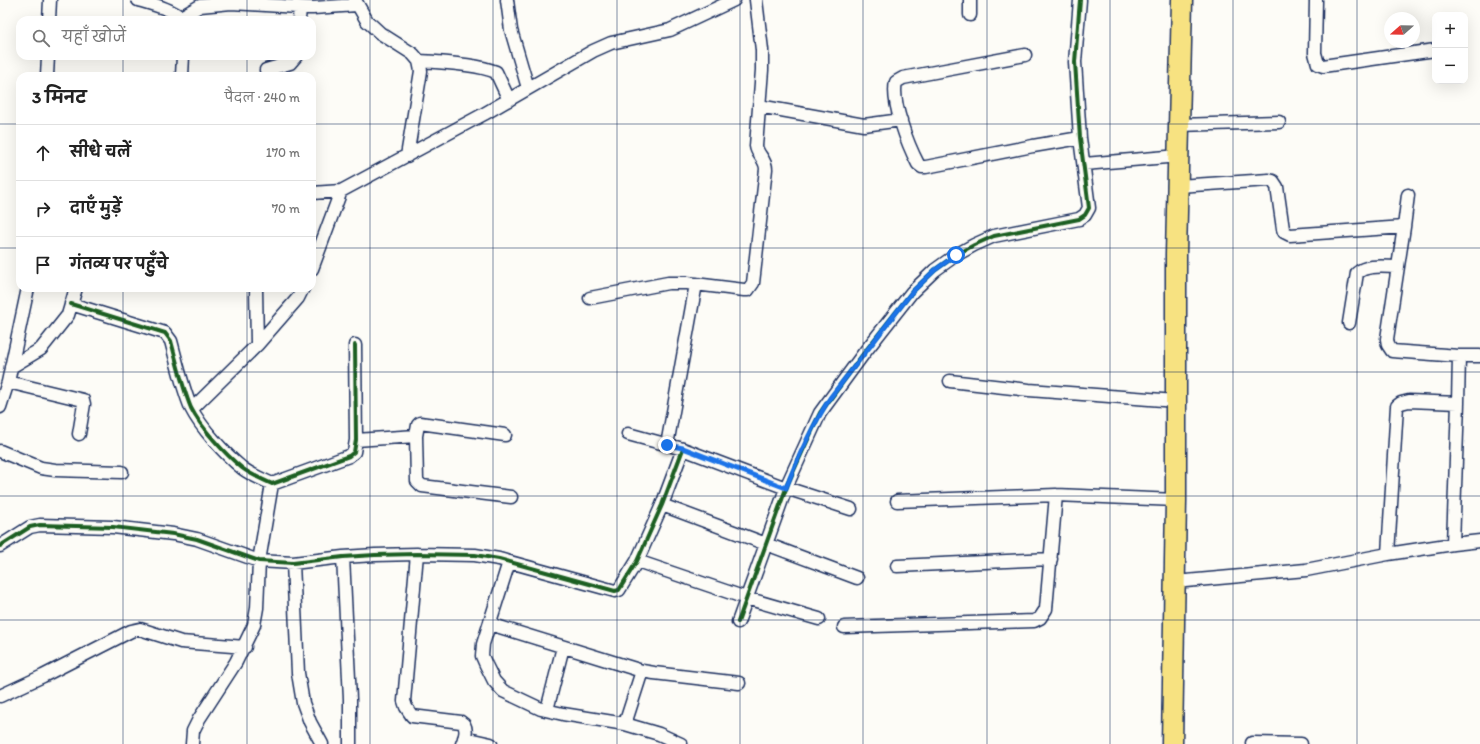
<!DOCTYPE html>
<html lang="hi">
<head>
<meta charset="utf-8">
<style>
  :root { --surface:#fff; --page:#f2f2f2; --text:#222; --muted:#767676; --line:#e0e0e0 }
  body { margin:0; font-family:Itim,"Playpen Sans Deva",sans-serif; background:var(--page); color:var(--text) }
  .controls { position:absolute; right:12px; top:12px; display:grid; overflow:hidden; border-radius:8px; box-shadow:0 4px 16px #0002 }
  .controls button { width:36px; height:36px; display:grid; place-items:center; padding:0; border:0; border-bottom:1px solid var(--line); background:var(--surface); color:var(--text); font:20px sans-serif }
  .compass { position:absolute; left:1384px; top:12px; width:36px; height:36px; border-radius:50%; background:var(--surface); box-shadow:0 4px 16px #0002; rotate:250deg }
  .stop { position:absolute; width:12px; height:12px; margin:-9px; border:3px solid #1a73e8; border-radius:50%; background:#fff }
  .stop.end { background:#1a73e8; border-color:#fff; box-shadow:0 1px 4px #0008 }
  .list { margin:0; padding:0; list-style:none }
  h2 { display:flex; justify-content:space-between; align-items:center; height:52px; margin:0; padding:0 16px; font-size:17px }
  h2 small { font-size:13px; font-weight:400; color:var(--muted) }
  .list li { display:grid; grid-template-columns:26px 1fr auto; gap:12px; align-items:center; box-sizing:border-box; height:56px; padding:0 16px; border-top:1px solid var(--line) }
  .list b { display:block; font-size:15px; white-space:nowrap }
  .list em { font-size:13px; font-style:normal; color:var(--muted) }
  .icon { flex:none; width:22px; height:22px; fill:none; stroke:currentColor; stroke-width:2; stroke-linecap:round; stroke-linejoin:round }
  .map { position:relative; flex:none; width:1480px; height:744px; overflow:hidden }
  .search { position:absolute; background:var(--surface); box-shadow:0 4px 16px #0002; left:16px; top:16px; width:300px; height:44px; display:flex; align-items:center; gap:10px; box-sizing:border-box; padding:0 14px; border-radius:12px; color:var(--muted); font-size:15px }
  .panel { position:absolute; background:var(--surface); box-shadow:0 4px 16px #0002; left:16px; top:72px; width:300px; height:220px; border-radius:12px }
  .map>svg:first-child { display:block }
  .lines { fill:none; stroke-linecap:round; stroke-linejoin:round }
  .minor-casing { stroke:#1b2f5e; stroke-width:15 }
  .trunk-casing { stroke:#1b2f5e; stroke-width:23 }
  .minor { stroke:#fdfcf7; stroke-width:12 }
  .trunk { stroke:#f7e281; stroke-width:20 }
  .cycleway-casing { stroke:#fdfcf7; stroke-width:6 }
  .cycleway { stroke:#1b5e20; stroke-width:4 }
  .route { stroke:#1a73e8; stroke-width:5 }
  .grid { fill:none; stroke:#1b2f5e; stroke-width:1; stroke-opacity:0.55 }
</style>
</head>
<body>
<div class="map">
<svg width="1480" height="744" viewBox="0 0 1480 744">
  <rect width="100%" height="100%" fill="#fdfcf7"/>
  <filter id="ink" filterUnits="userSpaceOnUse"><feTurbulence type="fractalNoise" baseFrequency=".025" numOctaves="2"/><feDisplacementMap in="SourceGraphic" scale="8" xChannelSelector="R" yChannelSelector="G"/><feConvolveMatrix kernelMatrix="1 2 1 2 8 2 1 2 1" color-interpolation-filters="sRGB"/></filter>
  <g filter="url(#ink)">
    <g class="lines">
      <defs>
        <path id="minor" d="M 138,0 C 148,3 179,11 182,20
          M 355,0 L 367,21 L 380,33 L 413,54 L 419,61 L 421,71 L 407,156
          M 507,0 L 511,30 L 528,88
          M 1316,0 L 1315,53 L 1318,64 L 1323,66 L 1435,50
          M 970,15 L 970,0
          M 181,17 L 200,6 L 231,3 L 313,8 L 357,5
          M 49,20 L 50,0
          M 299,20 L 300,8
          M 1025,55 L 903,78 L 896,82 C 891,102 908,145 918,164 L 922,167 L 926,167 L 1033,146 L 1080,138
          M 419,61 C 440,62 477,64 496,72 L 509,100
          M 266,70 L 290,63 L 296,56
          M 47,76 L 48,56
          M 182,76 L 183,56
          M 759,106 L 864,125 L 901,120
          M 1179,125 L 1279,122
          M 1084,164 L 1179,156
          M 1178,186 L 1269,180 L 1273,181 L 1277,187 L 1283,229 L 1284,232 L 1290,235 L 1404,227
          M 312,193 L 341,191 L 484,114 L 593,51 L 611,43 L 670,30 L 734,0
          M 1408,195 L 1404,227 L 1387,339 L 1388,345 L 1392,351 L 1459,356 L 1480,356
          M 312,269 L 341,191
          M 256,288 L 257,345
          M 590,298 L 668,283 L 687,283 L 744,290 L 748,290 L 753,283 L 766,169 C 766,159 757,155 756,146 L 762,70 L 762,50 L 756,0
          M 71,304 L 165,333 L 171,341 C 177,363 182,386 191,408 C 201,428 225,454 242,468 C 251,475 262,479 272,484 L 349,456 L 354,452 L 356,440 L 355,345
          M 1349,323 L 1357,273 C 1367,264 1385,267 1398,267
          M 11,367 L 41,349 L 68,315 L 76,288
          M 950,381 L 1029,390 L 1176,401
          M 8,382 L 83,400 L 84,404 L 79,434
          M 0,407 L 8,382 L 28,288
          M 192,409 L 257,345 L 298,298 L 303,288
          M 628,434 L 683,449 L 786,488 L 851,509
          M 505,435 L 420,423 L 418,425 L 416,436 L 417,481 L 422,486 L 511,497
          M 356,440 L 416,436
          M 667,445 L 696,284
          M 0,451 L 41,468 L 55,470 L 122,472
          M 897,501 L 1056,495 L 1176,500
          M 662,505 L 857,578
          M 1453,544 L 1458,403 L 1459,356
          M 0,546 L 30,527 L 40,525 L 113,527 L 173,534 L 197,539 L 259,561 L 293,563 L 343,557 L 375,555 L 417,554 L 475,555 L 499,559 L 615,591 L 619,590 L 637,561 L 662,505 L 683,449
          M 417,554 L 404,701 L 406,707 L 412,716 L 461,722 C 469,727 465,737 462,744
          M 1388,554 L 1397,406 L 1401,403 L 1409,401 L 1458,403
          M 343,557 L 350,699 L 350,744
          M 637,561 L 746,598 L 819,619
          M 509,562 L 483,644 L 482,656 L 486,665 L 494,681 L 503,691 L 541,709 L 563,714 L 625,724 L 659,734 L 681,744
          M 293,563 L 298,673 L 303,703 L 310,722 L 322,744
          M 897,566 L 1051,559
          M 1175,582 L 1306,570 L 1388,554 L 1453,544 L 1480,541
          M 738,622 L 788,483 L 820,413 L 864,353 L 912,292 L 935,270 L 956,255 L 974,245 L 994,236 L 1079,219 L 1085,215 L 1089,208 L 1080,138 L 1075,62 L 1080,0
          M 490,624 L 642,671 L 654,673 L 739,683
          M 844,627 L 1034,621 L 1040,618 L 1046,609 L 1056,495
          M 0,696 L 43,676 L 131,631 L 140,629 L 181,642 L 245,647
          M 547,710 L 563,647
          M 625,724 L 642,671
          M 464,738 L 491,744
          M 1252,743 L 1301,744
          M 192,744 L 193,731 L 199,719 L 236,662 L 254,625 L 257,608 L 259,561 L 272,484"/>
        <path id="trunk" d="M 1172,744 L 1176,500 L 1176,254 L 1182,0"/>
      </defs>
      <!-- minor casing -->
      <use href="#minor" class="minor-casing"/>
      <!-- trunk casing -->
      <use href="#trunk" class="trunk-casing"/>
      <!-- minor -->
      <use href="#minor" class="minor"/>
      <!-- trunk -->
      <use href="#trunk" class="trunk"/>
      <defs>
        <path id="cycleway" d="M 71,304 L 165,333 L 171,341 C 177,363 182,386 191,408 C 201,428 225,454 242,468 C 251,475 262,479 272,484 L 349,456 L 354,452 L 356,440 L 355,345
          M 0,546 L 30,527 L 40,525 L 113,527 L 173,534 L 197,539 L 259,561 L 293,563 L 343,557 L 375,555 L 417,554 L 475,555 L 499,559 L 615,591 L 619,590 L 637,561 L 662,505 L 683,449
          M 738,622 L 788,483 L 820,413 L 864,353 L 912,292 L 935,270 L 956,255 L 974,245 L 994,236 L 1079,219 L 1085,215 L 1089,208 L 1080,138 L 1075,62 L 1080,0"/>
      </defs>
      <!-- cycleway casing -->
      <use href="#cycleway" class="cycleway-casing"/>
      <!-- cycleway -->
      <use href="#cycleway" class="cycleway"/>
    </g>
  </g>
  <g class="lines" filter="url(#ink)">
    <!-- route -->
    <path class="route" d="M 667,445 L 683,448 L 786,488 C 798,457 813,425 830,398 L 912,292 L 935,270 L 956,255"/>
  </g>
  <!-- grid -->
  <path class="grid" d="M 123,0 L 123,20M 247,0 L 247,20M 370,0 L 370,744M 493,0 L 493,744M 617,0 L 617,744M 740,0 L 740,744M 863,0 L 863,744M 987,0 L 987,744M 1110,0 L 1110,744M 1233,0 L 1233,744M 1357,0 L 1357,744M 123,56 L 123,76M 247,56 L 247,76M 0,124 L 20,124M 312,124 L 1480,124M 0,248 L 20,248M 312,248 L 1480,248M 123,288 L 123,744M 247,288 L 247,744M 0,372 L 1480,372M 0,496 L 1480,496M 0,620 L 1480,620"/>
</svg>
<div class="controls">
<button>+</button>
<button>−</button>
</div>
<svg class="compass" viewBox="-18 -18 36 36"><path d="M0-13l5 13h-10z" fill="#e53935"/><path d="M0 13l5-13h-10z" fill="#767676"/></svg>
<div class="stop" style="left:956px;top:255px"></div>
<div class="stop end" style="left:667px;top:445px"></div>
<div class="search"><svg class="icon" aria-label="search" viewBox="0 0 24 24"><circle cx="10" cy="10" r="6"/><path d="M15 15l6 6"/></svg>यहाँ खोजें</div>
<section class="panel">
<h2>3 मिनट<small>पैदल · 240 m</small></h2>
<ul class="list">
<li><svg class="icon" aria-label="ahead" viewBox="0 0 24 24"><path d="M12 20V5M6 11l6-6 6 6"/></svg><div><b>सीधे चलें</b></div><em>170 m</em></li>
<li><svg class="icon" aria-label="right" viewBox="0 0 24 24"><path d="M7 20v-9h11M14 6l5 5-5 5"/></svg><div><b>दाएँ मुड़ें</b></div><em>70 m</em></li>
<li><svg class="icon" aria-label="arrive" viewBox="0 0 24 24"><path d="M6 21V4h12l-3 4 3 4H6"/></svg><div><b>गंतव्य पर पहुँचे</b></div></li>
</ul>
</section>
</div>
</body>
</html>
